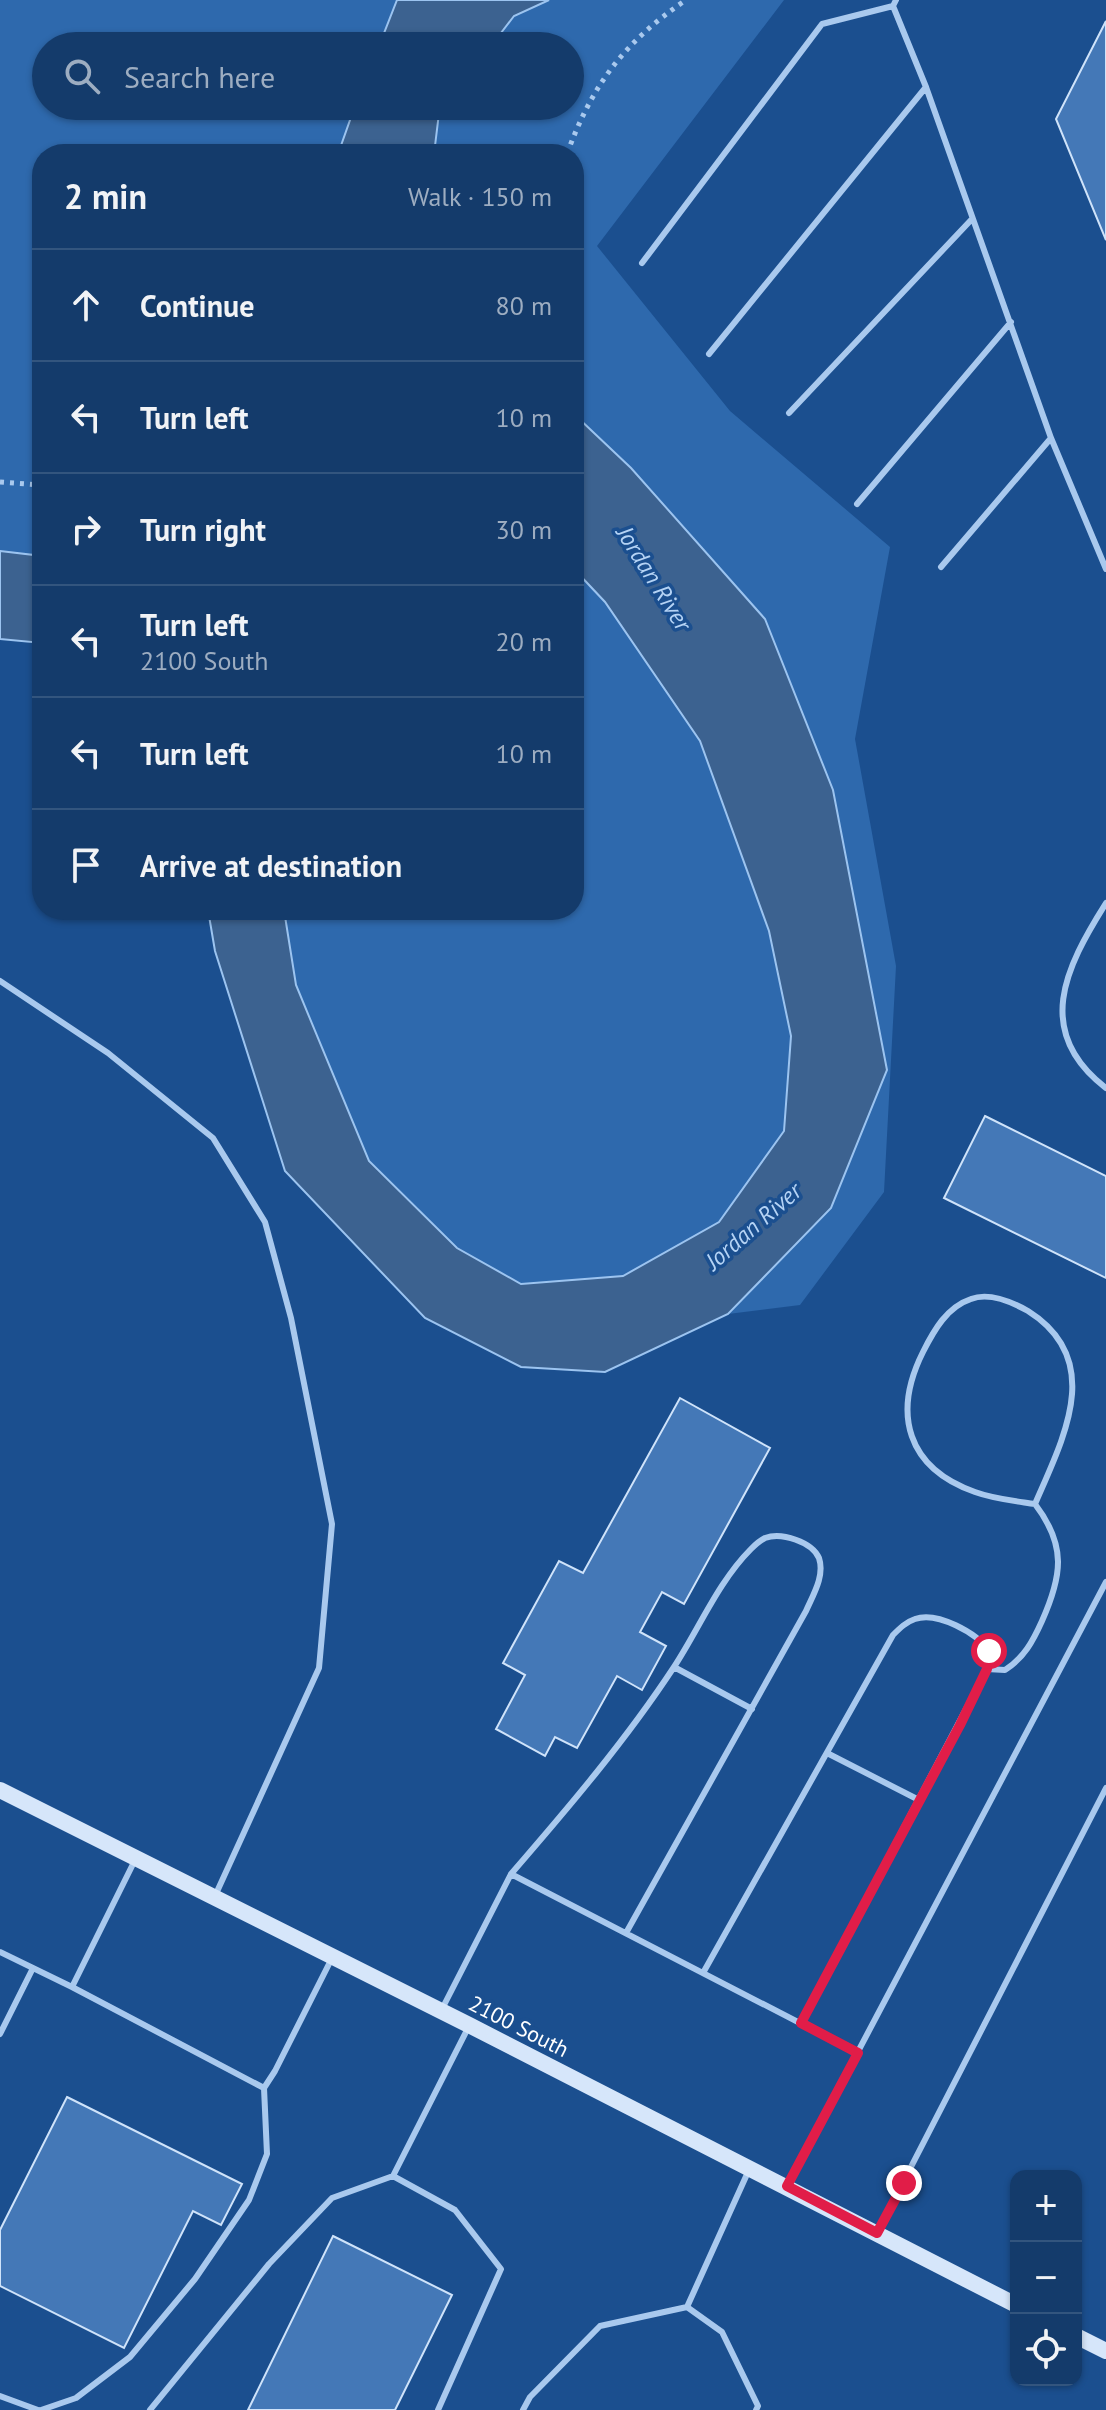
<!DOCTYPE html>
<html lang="en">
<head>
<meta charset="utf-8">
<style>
  :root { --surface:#143b6b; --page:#214673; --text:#f1f3f6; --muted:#9dadc1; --line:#33557e }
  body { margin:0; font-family:"PT Sans",sans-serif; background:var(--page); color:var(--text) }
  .controls { position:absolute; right:24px; bottom:24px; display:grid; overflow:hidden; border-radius:16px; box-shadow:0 2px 6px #0004 }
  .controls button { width:72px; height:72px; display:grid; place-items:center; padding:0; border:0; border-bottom:2px solid var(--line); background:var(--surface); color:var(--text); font:40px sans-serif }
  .stop { position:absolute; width:24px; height:24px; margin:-18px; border:6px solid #e11d48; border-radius:50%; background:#fff }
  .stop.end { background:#e11d48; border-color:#fff; box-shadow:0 2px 8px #0008 }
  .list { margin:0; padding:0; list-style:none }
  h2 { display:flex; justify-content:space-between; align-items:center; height:104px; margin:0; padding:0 32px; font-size:34px }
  h2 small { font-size:26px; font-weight:400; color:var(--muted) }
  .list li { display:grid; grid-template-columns:52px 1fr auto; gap:24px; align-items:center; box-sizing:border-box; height:112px; padding:0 32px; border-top:2px solid var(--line) }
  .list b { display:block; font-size:30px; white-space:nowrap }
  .list p { margin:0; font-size:26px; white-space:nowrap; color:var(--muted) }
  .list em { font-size:26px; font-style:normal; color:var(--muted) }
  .icon { flex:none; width:44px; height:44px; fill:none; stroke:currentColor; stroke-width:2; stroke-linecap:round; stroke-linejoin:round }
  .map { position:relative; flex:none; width:1106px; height:2410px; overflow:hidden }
  .search { position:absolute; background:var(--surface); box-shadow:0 2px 6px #0004; left:32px; top:32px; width:552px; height:88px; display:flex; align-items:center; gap:20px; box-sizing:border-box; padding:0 28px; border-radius:44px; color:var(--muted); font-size:30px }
  .panel { position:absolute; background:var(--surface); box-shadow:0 2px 6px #0004; left:32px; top:144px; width:552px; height:776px; border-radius:32px }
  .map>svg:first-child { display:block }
  .green { fill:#2e69ad }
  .water { fill:#3c6290; stroke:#9cc4f0; stroke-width:2 }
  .building { fill:#4478b7; stroke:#cfe3fa; stroke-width:2 }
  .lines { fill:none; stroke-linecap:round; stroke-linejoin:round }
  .path { stroke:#a9c9ee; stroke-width:5; stroke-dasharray:4 6; stroke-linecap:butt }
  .lane { stroke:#a9c9ee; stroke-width:6 }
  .secondary { stroke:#d6e6fa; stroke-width:16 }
  .route { stroke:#e11d48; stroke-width:10 }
  .labels { text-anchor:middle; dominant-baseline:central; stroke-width:7; stroke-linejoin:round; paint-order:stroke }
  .street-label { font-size:22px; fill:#fff; stroke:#1b4f8f }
  .water-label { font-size:24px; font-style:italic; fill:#b5d3f5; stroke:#1b4f8f }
</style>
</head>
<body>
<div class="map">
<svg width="1106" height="2410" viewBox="0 0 1106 2410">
  <rect width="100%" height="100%" fill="#1b4f8f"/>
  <!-- green -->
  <path class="green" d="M 0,0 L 397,0 L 379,46 L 46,46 L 46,106 L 355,106 L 338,154 L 42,154 L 42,556 L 0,551 Z
    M 549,0 L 784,0 L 597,246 L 730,411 L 890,547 L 855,739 L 896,966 L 884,1192 L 800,1305 L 728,1314 L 831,1208 L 887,1070 L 631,468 L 574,414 L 574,154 L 434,154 L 439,113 L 444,106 L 570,106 L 570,46 L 491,46 L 514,16 Z
    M 574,569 L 605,602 L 700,741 L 769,931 L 791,1037 L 784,1131 L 719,1222 L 623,1276 L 521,1284 L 457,1248 L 369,1161 L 296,985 L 284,910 L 574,910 Z"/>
  <!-- water -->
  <path class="water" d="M 397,0 L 549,0 L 514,16 L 491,46 L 379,46 Z
    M 355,106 L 444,106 L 439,113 L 434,154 L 338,154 Z
    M 574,414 L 631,468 L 765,619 L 833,790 L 887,1070 L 831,1208 L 728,1314 L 605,1372 L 521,1367 L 425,1318 L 285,1171 L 215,951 L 208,910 L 284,910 L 296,985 L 369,1161 L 457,1248 L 521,1284 L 623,1276 L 719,1222 L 784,1131 L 791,1036 L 769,931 L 700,741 L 605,602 L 574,569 Z
    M 0,551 L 42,556 L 42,643 L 0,639 Z"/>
  <!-- building -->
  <path class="building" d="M 1106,21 L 1106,240 L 1056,119 Z
    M 985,1116 L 1106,1176 L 1106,1278 L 944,1198 Z
    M 680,1398 L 770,1448 L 684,1604 L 662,1592 L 640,1632 L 666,1646 L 642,1690 L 617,1676 L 577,1748 L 555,1737 L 545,1756 L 496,1729 L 525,1675 L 503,1663 L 559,1561 L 583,1573 Z
    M 67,2097 L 242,2184 L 221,2225 L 193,2211 L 124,2348 L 0,2286 L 0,2230 Z
    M 333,2236 L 452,2295 L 395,2410 L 248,2410 Z"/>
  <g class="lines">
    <!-- path -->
    <path class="path" d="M 567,154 C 592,85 624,42 686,0
      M 0,482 L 42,485"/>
    <!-- lane -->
    <path class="lane" d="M 896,0 L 893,6 L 926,87 L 1051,438 L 1106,569
      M 642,263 L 822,24 L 893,6
      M 709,354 L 926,87
      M 789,413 L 972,219
      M 857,504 L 1011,322
      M 941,567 L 1051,438
      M 1106,903 C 1065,968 1033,1032 1106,1088
      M 0,981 L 108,1053 L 213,1138 L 265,1222 L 291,1318 L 332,1524 L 319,1668 L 215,1896
      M 674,1667 L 752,1709
      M 987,1669 L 1005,1670 C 1024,1658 1033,1641 1042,1621 C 1062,1576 1067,1546 1035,1504 C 1063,1439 1106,1360 1028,1311 C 1012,1302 989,1292 971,1299 C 947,1307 934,1330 923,1352 C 892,1414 907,1468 975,1492 C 994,1499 1015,1501 1035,1504
      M 827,1753 L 919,1800
      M 511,1874 C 569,1807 626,1740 674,1667 C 699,1629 718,1582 751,1549 C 754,1546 761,1540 765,1538 C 782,1532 812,1542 819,1558 C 825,1576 813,1595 806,1611 L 626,1933
      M 0,1952 L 72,1987 L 136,1858
      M 703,1973 L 893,1635 C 900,1628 906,1622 915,1619 C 937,1611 977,1633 989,1651 L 987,1669 L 801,2023
      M 72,1987 L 264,2088 L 275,2071 L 332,1958
      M 441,2011 L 511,1874 L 858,2053
      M 0,2034 L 33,1968
      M 393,2176 L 455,2210 L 501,2269 L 438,2410
      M 787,2186 L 1106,1582
      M 877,2233 L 1106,1788
      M 687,2307 L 748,2172
      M 0,2396 L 38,2410
      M 41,2410 L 76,2398 L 130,2357 L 195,2279 L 249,2200 L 267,2154 L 264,2088
      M 150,2410 L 269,2264 L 332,2198 L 393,2176 L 468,2028
      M 523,2410 L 530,2397 L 600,2326 L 687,2307 L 722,2332 L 758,2406 L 756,2410"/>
    <!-- secondary -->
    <path class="secondary" d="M 0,1790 L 469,2025 L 1016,2305
      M 1076,2336 L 1106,2351"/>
  </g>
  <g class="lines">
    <!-- route -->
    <path class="route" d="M 904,2183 L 877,2233 L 787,2186 L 858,2053 L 801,2023 L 960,1725 L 987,1669 L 989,1651"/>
  </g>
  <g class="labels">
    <!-- street labels -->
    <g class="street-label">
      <text transform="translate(519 2026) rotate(27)">2100 South</text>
    </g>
    <!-- water labels -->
    <g class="water-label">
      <text transform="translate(654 578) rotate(58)">Jordan River</text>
      <text transform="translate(753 1226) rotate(-41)">Jordan River</text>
    </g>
  </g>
</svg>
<div class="controls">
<button>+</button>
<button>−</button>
<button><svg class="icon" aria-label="locate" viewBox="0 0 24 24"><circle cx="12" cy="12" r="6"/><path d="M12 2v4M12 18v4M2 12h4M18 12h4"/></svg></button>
</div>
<div class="stop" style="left:989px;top:1651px"></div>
<div class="stop end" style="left:904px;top:2183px"></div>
<div class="search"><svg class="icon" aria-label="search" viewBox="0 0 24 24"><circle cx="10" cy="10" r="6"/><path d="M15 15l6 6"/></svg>Search here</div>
<section class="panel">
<h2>2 min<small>Walk · 150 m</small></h2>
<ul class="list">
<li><svg class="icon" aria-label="ahead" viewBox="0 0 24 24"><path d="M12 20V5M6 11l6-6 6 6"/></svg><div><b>Continue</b></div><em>80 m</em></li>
<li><svg class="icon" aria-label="left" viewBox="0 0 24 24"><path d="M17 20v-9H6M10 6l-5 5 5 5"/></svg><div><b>Turn left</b></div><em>10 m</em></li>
<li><svg class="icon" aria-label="right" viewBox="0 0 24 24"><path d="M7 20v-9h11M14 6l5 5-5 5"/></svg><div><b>Turn right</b></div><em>30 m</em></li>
<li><svg class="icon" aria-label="left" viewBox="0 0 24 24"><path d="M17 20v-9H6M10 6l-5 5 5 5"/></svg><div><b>Turn left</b><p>2100 South</p></div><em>20 m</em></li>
<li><svg class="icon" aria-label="left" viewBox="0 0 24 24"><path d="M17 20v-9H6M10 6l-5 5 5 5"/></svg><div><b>Turn left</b></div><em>10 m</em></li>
<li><svg class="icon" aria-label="arrive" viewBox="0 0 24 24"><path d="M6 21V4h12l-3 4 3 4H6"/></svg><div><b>Arrive at destination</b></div></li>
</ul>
</section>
</div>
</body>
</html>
